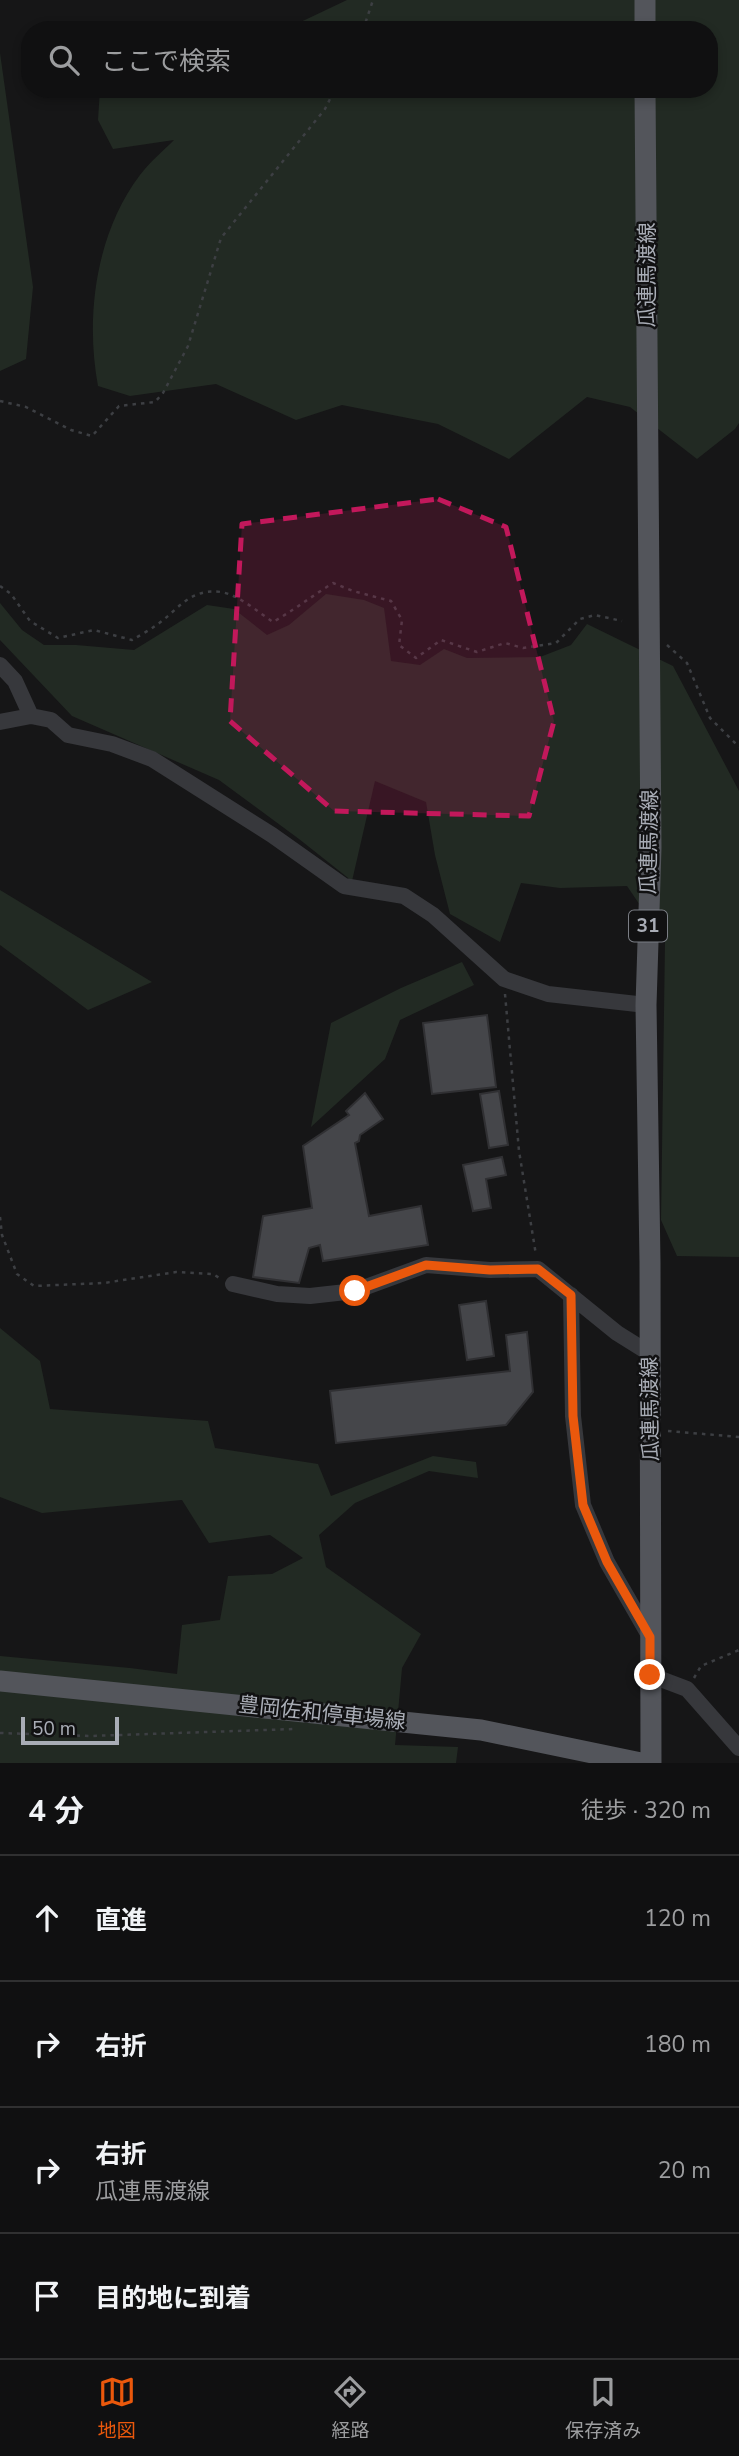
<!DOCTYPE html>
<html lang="ja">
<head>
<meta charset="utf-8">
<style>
  :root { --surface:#101011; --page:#1e1e1f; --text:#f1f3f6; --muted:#9c9d9f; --line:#303031; --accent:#ea580c }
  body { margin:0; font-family:"Nunito Sans","Noto Sans JP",sans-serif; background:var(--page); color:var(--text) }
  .scale { position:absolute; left:21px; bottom:18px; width:98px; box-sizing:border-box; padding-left:7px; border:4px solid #a9adb6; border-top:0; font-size:19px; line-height:24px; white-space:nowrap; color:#a9adb6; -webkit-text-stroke:5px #111112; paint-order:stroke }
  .stop { position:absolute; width:21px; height:21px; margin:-16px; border:5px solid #ea580c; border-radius:50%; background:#fff }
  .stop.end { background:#ea580c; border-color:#fff; box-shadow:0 2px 7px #0008 }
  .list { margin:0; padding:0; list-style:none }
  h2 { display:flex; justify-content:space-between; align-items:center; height:91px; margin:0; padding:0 28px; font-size:30px }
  h2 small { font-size:23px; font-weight:400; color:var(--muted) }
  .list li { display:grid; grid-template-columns:46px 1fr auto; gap:21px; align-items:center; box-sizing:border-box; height:126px; padding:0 28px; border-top:2px solid var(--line) }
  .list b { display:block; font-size:26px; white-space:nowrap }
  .list p { margin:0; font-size:23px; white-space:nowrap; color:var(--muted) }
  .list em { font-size:23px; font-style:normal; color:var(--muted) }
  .icon { flex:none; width:38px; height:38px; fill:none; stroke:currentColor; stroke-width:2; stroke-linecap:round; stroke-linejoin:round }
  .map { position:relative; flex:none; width:739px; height:1763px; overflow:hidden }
  .search { position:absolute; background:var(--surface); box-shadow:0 4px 10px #0003; left:21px; right:21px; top:21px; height:77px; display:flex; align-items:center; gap:18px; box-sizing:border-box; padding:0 24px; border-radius:28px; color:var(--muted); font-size:26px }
  .sheet { height:595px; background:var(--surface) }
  nav { display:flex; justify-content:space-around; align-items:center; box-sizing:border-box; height:98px; border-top:2px solid var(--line); background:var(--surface); font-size:19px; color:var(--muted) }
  nav a { display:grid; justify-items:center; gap:4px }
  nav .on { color:var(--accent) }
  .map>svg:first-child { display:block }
  .green { fill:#222a23 }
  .building { fill:#45464a; stroke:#303033; stroke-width:2 }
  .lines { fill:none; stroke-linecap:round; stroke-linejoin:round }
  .path { stroke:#3d3f43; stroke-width:2.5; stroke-dasharray:3.5 5; stroke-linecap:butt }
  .minor { stroke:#37383c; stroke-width:16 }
  .major { stroke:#53555b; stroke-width:21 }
  .route { stroke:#ea580c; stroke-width:9 }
  .marked { fill:#c2185b; fill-opacity:0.2; stroke:#c2185b; stroke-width:5; stroke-dasharray:14 9; stroke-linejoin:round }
  .labels { text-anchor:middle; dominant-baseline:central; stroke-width:5; stroke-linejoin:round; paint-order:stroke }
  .shield { fill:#111112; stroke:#7b7e85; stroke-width:2 }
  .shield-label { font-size:19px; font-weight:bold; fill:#a9adb6 }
  .street-label { font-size:21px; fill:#a9adb6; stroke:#111112 }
</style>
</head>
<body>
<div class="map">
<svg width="739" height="1763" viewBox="0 0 739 1763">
  <rect width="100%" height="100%" fill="#161617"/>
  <!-- green -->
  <path class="green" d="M 347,0 L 739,0 L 739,423 L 735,429 L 697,459 L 630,407 L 587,397 L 509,459 L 438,424 L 342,405 L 296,420 L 216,384 L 130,396 L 98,386 C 85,316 96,233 140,175 C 150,162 163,151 174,140 L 113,149 L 98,120 L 100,89 L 709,89 L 709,30 L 197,30 L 210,24 L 288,28 Z
    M 0,53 L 33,287 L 26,359 L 0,371 Z
    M 326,594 L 364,600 L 384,608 L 391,661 L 420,665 L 444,649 L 467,658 L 540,657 L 571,645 L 587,624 L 673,666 L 739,791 L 739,1257 L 677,1256 L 661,1220 L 665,942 L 627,886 L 560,888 L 521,883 L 500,942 L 450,914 L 435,855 L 426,802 L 375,781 L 352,881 L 299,839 L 219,780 L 72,716 L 0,640 L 0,603 L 22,630 L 44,645 L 76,645 L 134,650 L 207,605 L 234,609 L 267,635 L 289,625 Z
    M 0,890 L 152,982 L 88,1010 L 0,945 Z
    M 462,962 L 474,985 L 400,1020 L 385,1059 L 311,1127 L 331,1023 L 401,988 Z
    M 0,1328 L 40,1361 L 50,1409 L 208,1421 L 215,1448 L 318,1464 L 331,1496 L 433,1456 L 476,1462 L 478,1478 L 429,1471 L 355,1503 L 319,1535 L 326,1567 L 421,1634 L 402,1668 L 395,1745 L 458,1747 L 456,1763 L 0,1763 L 0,1656 L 130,1668 L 177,1674 L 182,1625 L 220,1620 L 228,1576 L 272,1574 L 303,1558 L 270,1535 L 209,1543 L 182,1500 L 42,1513 L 0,1497 Z"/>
  <!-- building -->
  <path class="building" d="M 487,1015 L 496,1087 L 432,1094 L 423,1023 Z
    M 499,1091 L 508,1145 L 489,1148 L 480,1094 Z
    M 365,1093 L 383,1119 L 360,1135 L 359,1141 L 355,1143 L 369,1216 L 421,1206 L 428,1245 L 323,1261 L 320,1245 L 309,1248 L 299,1283 L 253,1277 L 263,1216 L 312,1208 L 303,1146 L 349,1115 L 346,1111 Z
    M 502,1157 L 506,1175 L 486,1179 L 491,1208 L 473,1211 L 463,1165 Z
    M 486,1301 L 494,1356 L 467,1360 L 459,1305 Z
    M 527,1332 L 533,1392 L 506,1425 L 336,1443 L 330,1391 L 510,1371 L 506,1335 Z"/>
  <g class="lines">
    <!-- path -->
    <path class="path" d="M 363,30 L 373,0
      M 0,401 L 26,407 L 71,430 L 92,436 L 119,406 L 155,402 L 163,393 L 188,346 L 221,238 L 325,109 L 335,89
      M 0,586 L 11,594 L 30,621 L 58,638 L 94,630 L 132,640 C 139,636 148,631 155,626 C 178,611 188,588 221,592 C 239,595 258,612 273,622 C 294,610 312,596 333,583 L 353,591 L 391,601 L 402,620 L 399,645 L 416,658 L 441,640 L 477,652 L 505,643 L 523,648 L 556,643 L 580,619 L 595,615 L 622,621
      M 667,645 L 687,663 L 710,718 L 739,747
      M 505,994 L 519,1151 L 536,1255
      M 0,1217 L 2,1235 L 17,1274 L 34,1286 L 104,1283 L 176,1272 L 213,1274 L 221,1279
      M 668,1431 L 739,1437
      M 694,1678 L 701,1666 L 739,1650
      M 0,1733 L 91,1736 L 294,1729"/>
    <!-- minor -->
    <path class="minor" d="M 0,665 L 15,681 L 31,716
      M 0,722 L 31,716 L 51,720 L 68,735 L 112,744 L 152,759 L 272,835 L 344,886 L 404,896 L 433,915 L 504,979 L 548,994 L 646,1005
      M 233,1284 L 277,1294 L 310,1296 L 355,1291 L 426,1265 L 490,1270 L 538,1269 L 617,1333 L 649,1353
      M 571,1295 L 573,1416 L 583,1505 L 607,1562 L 650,1637
      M 650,1675 L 687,1689 L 739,1748"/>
    <!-- major -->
    <path class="major" d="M 645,0 L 645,30
      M 645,89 L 651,848 L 646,1005 L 650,1262 L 651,1763
      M 0,1681 L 481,1730 L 641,1763"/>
  </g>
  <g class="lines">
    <!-- route -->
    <path class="route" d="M 355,1291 L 426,1265 L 490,1270 L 538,1269 L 571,1295 L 573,1416 L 583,1505 L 607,1562 L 650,1637 L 650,1675"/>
  </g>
  <!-- marked area -->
  <path class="marked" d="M 438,499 L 506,527 L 554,721 L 529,816 L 334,811 L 230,721 L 242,524 Z"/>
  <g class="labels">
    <!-- shield labels -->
    <rect class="shield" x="629" y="910.5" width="38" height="31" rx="5"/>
    <g class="shield-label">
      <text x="648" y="926">31</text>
    </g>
    <!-- street labels -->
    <g class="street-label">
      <text transform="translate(647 275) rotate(-90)">瓜連馬渡線</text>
      <text transform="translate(649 842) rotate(-89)">瓜連馬渡線</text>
      <text transform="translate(650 1409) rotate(-91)">瓜連馬渡線</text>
      <text transform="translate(322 1713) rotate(6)">豊岡佐和停車場線</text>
    </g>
  </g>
</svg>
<div class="scale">50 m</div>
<div class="stop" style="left:355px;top:1291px"></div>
<div class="stop end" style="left:650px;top:1675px"></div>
<div class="search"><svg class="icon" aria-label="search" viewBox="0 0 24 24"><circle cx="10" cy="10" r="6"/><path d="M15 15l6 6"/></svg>ここで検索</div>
</div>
<section class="sheet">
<h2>4 分<small>徒歩 · 320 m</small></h2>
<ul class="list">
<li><svg class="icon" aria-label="ahead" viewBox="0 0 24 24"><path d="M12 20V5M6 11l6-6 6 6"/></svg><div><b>直進</b></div><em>120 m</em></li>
<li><svg class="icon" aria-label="right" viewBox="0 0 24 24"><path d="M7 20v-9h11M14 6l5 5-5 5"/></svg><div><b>右折</b></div><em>180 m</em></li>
<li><svg class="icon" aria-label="right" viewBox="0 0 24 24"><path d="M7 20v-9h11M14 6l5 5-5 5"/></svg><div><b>右折</b><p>瓜連馬渡線</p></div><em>20 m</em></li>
<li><svg class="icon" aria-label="arrive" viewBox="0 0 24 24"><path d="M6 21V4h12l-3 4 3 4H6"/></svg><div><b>目的地に到着</b></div></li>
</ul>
</section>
<nav>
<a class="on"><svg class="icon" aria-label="map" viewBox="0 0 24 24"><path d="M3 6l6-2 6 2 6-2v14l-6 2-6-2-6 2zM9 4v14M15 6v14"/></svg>地図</a>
<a><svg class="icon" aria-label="directions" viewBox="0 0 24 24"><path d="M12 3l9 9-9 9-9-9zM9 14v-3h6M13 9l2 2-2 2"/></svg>経路</a>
<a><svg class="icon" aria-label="saved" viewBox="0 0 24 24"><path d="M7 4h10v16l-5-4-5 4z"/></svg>保存済み</a>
</nav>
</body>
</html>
